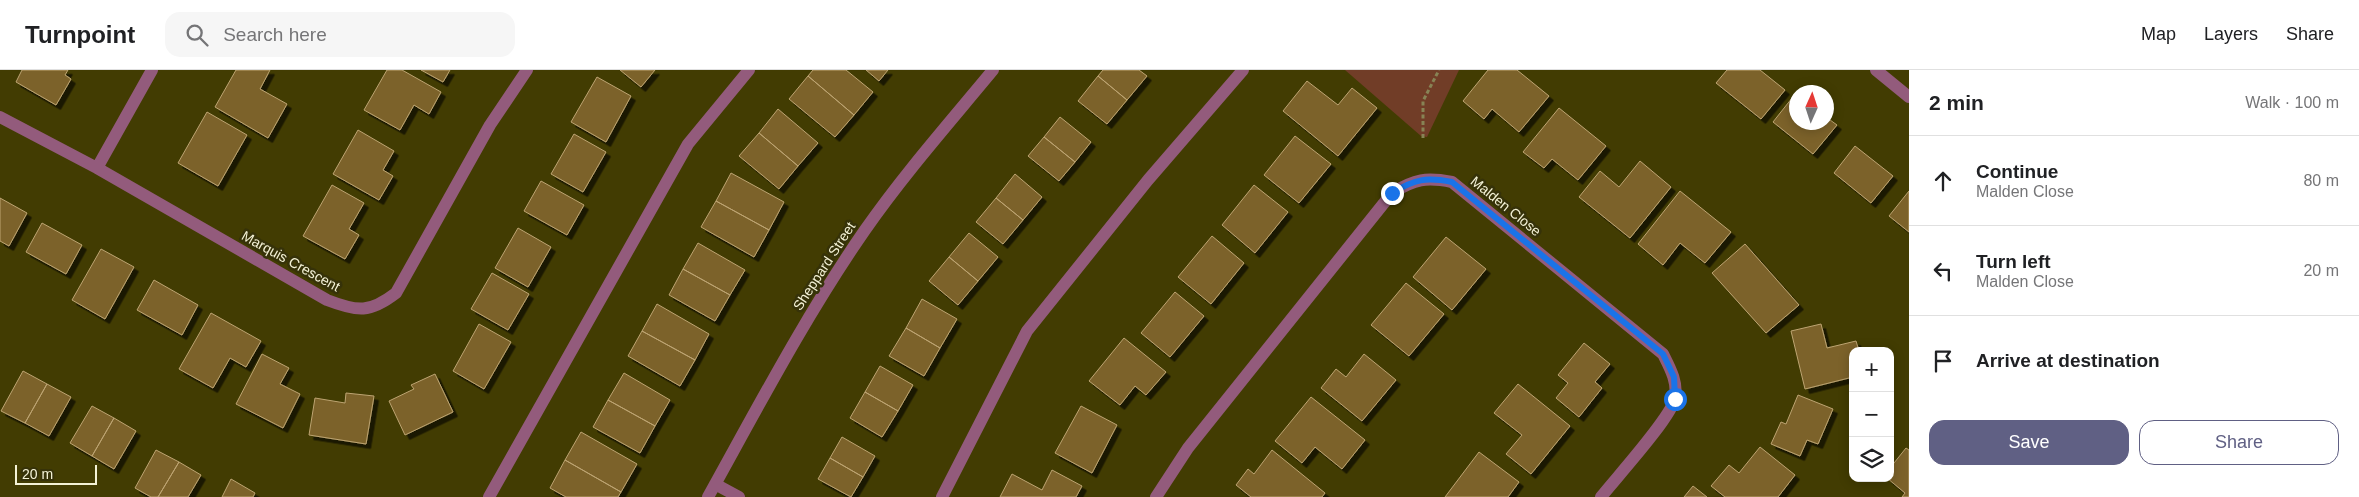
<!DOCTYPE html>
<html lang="en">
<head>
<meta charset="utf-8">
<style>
  :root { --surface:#fff; --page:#f6f6f6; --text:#202124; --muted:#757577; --line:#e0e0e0; --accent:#606084 }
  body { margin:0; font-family:Helvetica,sans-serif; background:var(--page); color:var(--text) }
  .controls { position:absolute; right:15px; bottom:15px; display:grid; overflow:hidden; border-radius:10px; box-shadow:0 2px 12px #0003 }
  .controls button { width:45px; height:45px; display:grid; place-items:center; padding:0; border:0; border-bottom:1px solid var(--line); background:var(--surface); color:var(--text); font:25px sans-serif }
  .compass { position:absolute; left:1789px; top:15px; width:45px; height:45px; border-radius:50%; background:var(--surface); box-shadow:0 2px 12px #0003; rotate:3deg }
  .scale { position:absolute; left:15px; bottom:12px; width:82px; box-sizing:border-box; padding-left:5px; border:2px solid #f4f2d6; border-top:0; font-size:14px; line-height:18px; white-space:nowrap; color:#f4f2d6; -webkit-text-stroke:4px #363209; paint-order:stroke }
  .stop { position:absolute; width:15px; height:15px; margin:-11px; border:4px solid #1a73e8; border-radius:50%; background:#fff }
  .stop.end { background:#1a73e8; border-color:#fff; box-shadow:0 1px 5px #0008 }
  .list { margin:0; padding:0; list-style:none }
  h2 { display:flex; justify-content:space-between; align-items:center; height:65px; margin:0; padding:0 20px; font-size:21px }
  h2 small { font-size:16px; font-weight:400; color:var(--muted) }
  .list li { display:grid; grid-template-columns:32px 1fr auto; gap:15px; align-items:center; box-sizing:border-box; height:90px; padding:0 20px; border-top:1px solid var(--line) }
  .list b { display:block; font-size:19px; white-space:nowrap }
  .list p { margin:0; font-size:16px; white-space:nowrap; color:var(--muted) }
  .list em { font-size:16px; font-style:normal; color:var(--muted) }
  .actions { display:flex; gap:10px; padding:15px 20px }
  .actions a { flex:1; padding:11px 0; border:1px solid var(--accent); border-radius:15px; text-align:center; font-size:18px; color:var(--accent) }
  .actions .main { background:var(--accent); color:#fff }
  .icon { flex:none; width:28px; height:28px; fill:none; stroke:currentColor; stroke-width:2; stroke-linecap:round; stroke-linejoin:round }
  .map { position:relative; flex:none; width:1909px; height:427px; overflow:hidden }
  header { display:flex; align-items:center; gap:30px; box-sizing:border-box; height:70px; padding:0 25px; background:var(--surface); border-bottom:1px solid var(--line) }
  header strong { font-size:24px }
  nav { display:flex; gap:28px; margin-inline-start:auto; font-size:18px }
  .search { width:350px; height:45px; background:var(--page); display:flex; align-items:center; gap:12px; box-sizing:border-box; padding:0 18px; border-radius:15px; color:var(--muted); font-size:19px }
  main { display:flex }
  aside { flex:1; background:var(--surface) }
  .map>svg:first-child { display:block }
  .green { fill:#713d27 }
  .building { fill:#7c622a; stroke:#bda472; filter:url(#shadow) }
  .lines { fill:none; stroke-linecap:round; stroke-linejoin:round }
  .path { stroke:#878355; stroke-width:3; stroke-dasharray:4 2.5; stroke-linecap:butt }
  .minor { stroke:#935b7c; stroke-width:12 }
  .route { stroke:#1a73e8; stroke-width:6 }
  .labels { text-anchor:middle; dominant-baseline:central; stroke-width:5; stroke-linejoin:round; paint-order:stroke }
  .street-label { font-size:14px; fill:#f4f2d6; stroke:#363209 }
</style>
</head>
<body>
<header>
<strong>Turnpoint</strong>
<div class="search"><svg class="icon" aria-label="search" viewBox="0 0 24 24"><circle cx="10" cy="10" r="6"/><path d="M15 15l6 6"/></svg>Search here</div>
<nav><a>Map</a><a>Layers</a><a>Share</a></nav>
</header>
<main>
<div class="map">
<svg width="1909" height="427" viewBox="0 0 1909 427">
  <defs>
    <filter id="shadow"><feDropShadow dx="4.5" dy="4.5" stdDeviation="0" flood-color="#0009"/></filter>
  </defs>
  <rect width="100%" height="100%" fill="#423c02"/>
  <!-- green -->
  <path class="green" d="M 1345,0 L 1459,0 L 1427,67 L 1421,66 Z"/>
  <!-- building -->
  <path class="building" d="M 22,0 L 68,0 L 65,5 L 71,9 L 56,35 L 16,12 Z
    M 236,0 L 270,0 L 260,19 L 287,34 L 268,68 L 215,37 Z
    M 387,0 L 402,0 L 441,22 L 429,44 L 414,35 L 400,60 L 364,40 Z
    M 421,0 L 450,0 L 443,12 Z
    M 620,0 L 655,0 L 641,17 Z
    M 813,0 L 846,0 L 873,22 L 854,45 L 808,6 Z
    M 866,0 L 888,0 L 879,11 Z
    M 1103,0 L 1139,0 L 1147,6 L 1127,30 L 1098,6 Z
    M 1488,0 L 1517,0 L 1549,26 L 1519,62 L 1492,39 L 1484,49 L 1463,31 Z
    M 1727,0 L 1760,0 L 1785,20 L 1761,49 L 1716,13 Z
    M 808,6 L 854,45 L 835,67 L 789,29 Z
    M 1098,6 L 1127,30 L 1107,54 L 1078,31 Z
    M 597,7 L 631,26 L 606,72 L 571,52 Z
    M 1307,11 L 1338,35 L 1352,18 L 1377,38 L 1338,86 L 1283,41 Z
    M 1796,23 L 1796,52 L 1826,52 L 1826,47 L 1837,55 L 1813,84 L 1773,52 Z
    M 1559,38 L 1606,76 L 1578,110 L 1552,89 L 1544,98 L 1523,82 Z
    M 778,39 L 818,73 L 798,96 L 759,63 Z
    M 207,42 L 247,65 L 218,116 L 178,93 Z
    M 1060,47 L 1091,72 L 1075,92 L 1044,67 Z
    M 358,60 L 394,81 L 383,100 L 393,106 L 379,130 L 333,104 Z
    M 759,63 L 798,96 L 779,119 L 739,86 Z
    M 574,64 L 606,82 L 583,122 L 551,104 Z
    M 1295,66 L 1331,94 L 1299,133 L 1264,105 Z
    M 1044,67 L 1075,92 L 1059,111 L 1028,86 Z
    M 1855,76 L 1893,106 L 1871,133 L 1834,103 Z
    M 1640,91 L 1671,117 L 1630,168 L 1579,127 L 1600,101 L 1619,117 Z
    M 731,103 L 784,132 L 769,160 L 716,131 Z
    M 1015,104 L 1042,127 L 1023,150 L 996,128 Z
    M 541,111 L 584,135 L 567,165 L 524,141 Z
    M 332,115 L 364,133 L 349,159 L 359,165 L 345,189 L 303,166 Z
    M 1254,115 L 1288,142 L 1255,183 L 1222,155 Z
    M 1680,121 L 1731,162 L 1705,193 L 1680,173 L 1663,195 L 1638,174 Z
    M 1909,121 L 1909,162 L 1889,146 Z
    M 0,128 L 27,143 L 9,176 L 0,171 Z
    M 996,128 L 1023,150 L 1003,174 L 976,152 Z
    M 716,131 L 769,160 L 754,187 L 701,157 Z
    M 42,153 L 82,175 L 66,204 L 26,182 Z
    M 518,158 L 551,177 L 528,217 L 495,198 Z
    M 969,163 L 998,187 L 978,211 L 949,187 Z
    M 1212,166 L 1244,193 L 1211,234 L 1178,207 Z
    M 1446,167 L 1486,199 L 1452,240 L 1413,207 Z
    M 698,173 L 745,200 L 730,225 L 683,199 Z
    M 1745,174 L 1799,235 L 1766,263 L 1712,203 Z
    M 101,179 L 134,197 L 105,249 L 72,230 Z
    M 949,187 L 978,211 L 958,235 L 929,211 Z
    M 683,199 L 730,225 L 715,251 L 669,225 Z
    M 492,203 L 529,224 L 508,260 L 471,239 Z
    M 154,210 L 198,235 L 182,265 L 137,240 Z
    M 1406,213 L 1444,244 L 1409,286 L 1371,255 Z
    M 1175,222 L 1204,246 L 1170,287 L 1141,263 Z
    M 922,229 L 957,249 L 940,278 L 906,258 Z
    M 657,234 L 709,264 L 695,290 L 642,261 Z
    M 211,243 L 261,271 L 246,297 L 230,288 L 213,318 L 179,299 Z
    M 479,254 L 511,272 L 484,319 L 453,301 Z
    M 1821,254 L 1827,278 L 1856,271 L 1859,281 L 1853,281 L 1853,307 L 1805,319 L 1791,261 Z
    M 906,258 L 940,278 L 924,306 L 889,286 Z
    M 642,261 L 695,290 L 680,316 L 628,286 Z
    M 1124,268 L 1166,302 L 1146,325 L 1135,316 L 1120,335 L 1089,311 Z
    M 1584,273 L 1610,294 L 1595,312 L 1602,318 L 1579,347 L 1556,328 L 1568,313 L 1558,305 Z
    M 262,284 L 289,298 L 280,314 L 300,324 L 283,358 L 236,334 Z
    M 1364,284 L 1396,310 L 1362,351 L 1321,318 L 1336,299 L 1346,307 Z
    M 880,296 L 913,315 L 898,341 L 865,322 Z
    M 23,301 L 47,314 L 25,353 L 1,341 Z
    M 624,303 L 670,330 L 655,356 L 608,330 Z
    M 435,304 L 453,342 L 405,365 L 389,331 L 414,319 L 411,315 Z
    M 47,314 L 71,327 L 49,366 L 25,353 Z
    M 1518,314 L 1570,356 L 1531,404 L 1506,384 L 1522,365 L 1494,343 Z
    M 865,322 L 898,341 L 882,367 L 850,348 Z
    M 346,323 L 374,326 L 366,374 L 309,365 L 315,328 L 345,333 Z
    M 1798,325 L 1833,339 L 1818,374 L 1807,370 L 1800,386 L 1771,374 L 1781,352 L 1786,354 Z
    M 1311,327 L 1365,370 L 1342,399 L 1315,377 L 1302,393 L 1275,371 Z
    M 608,330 L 655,356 L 640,383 L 593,357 Z
    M 92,336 L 114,348 L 92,386 L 70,373 Z
    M 1081,336 L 1117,355 L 1092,403 L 1055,383 Z
    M 114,348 L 136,361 L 114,399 L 92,386 Z
    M 581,362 L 637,394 L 621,422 L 565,390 Z
    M 842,367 L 875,386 L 863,407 L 830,388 Z
    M 1760,377 L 1795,405 L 1778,427 L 1725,427 L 1711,416 L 1729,395 L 1739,403 Z
    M 1906,378 L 1909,380 L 1909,427 L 1902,427 L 1905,423 L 1887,408 L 1890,408 L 1890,398 Z
    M 156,380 L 179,392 L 158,427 L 151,427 L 135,418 Z
    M 1272,380 L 1325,423 L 1322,427 L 1251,427 L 1236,415 L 1248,399 L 1254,404 Z
    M 1479,382 L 1519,412 L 1508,427 L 1445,427 Z
    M 830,388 L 863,407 L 851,427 L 818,409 Z
    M 565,390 L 621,422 L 618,427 L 566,427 L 550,418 Z
    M 179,392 L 201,405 L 188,427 L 158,427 Z
    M 1052,400 L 1082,416 L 1076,427 L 1000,427 L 1012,404 L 1042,420 Z
    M 231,409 L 255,423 L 253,427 L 222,427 Z
    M 1693,416 L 1707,427 L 1684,427 Z"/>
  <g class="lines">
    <!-- path -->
    <path class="path" d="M 1423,68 L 1423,31 L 1439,0"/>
    <!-- minor -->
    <path class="minor" d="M 1876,0 L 1909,27
      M 0,47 L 97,98 L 327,230 C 358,242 370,243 396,223 L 490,55 L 527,0
      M 97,98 L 152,0
      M 715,414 L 739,427
      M 489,427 L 688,74 L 749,0
      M 708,427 C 758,337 806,245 865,160 C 904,104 950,52 993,0
      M 942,427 L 1027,261 L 1148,110 L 1243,0
      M 1156,427 L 1188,378 L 1392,123 C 1415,109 1426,107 1452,112 L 1663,284 C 1670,298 1678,312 1675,328 C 1672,347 1615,409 1601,427"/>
  </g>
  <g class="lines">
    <!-- route -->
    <path class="route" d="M 1392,123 C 1415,109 1426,107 1452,112 L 1663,284 L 1674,307 L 1675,329"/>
  </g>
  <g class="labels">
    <!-- street labels -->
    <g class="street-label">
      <text transform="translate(1506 136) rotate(39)">Malden Close</text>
      <text transform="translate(291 191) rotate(29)">Marquis Crescent</text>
      <text transform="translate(824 196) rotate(-57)">Sheppard Street</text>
    </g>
  </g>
</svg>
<div class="controls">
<button>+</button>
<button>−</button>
<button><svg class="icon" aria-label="layers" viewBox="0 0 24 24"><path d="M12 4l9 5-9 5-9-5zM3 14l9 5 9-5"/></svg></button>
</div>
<svg class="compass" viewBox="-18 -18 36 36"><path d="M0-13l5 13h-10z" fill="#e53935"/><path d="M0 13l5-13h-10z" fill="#757577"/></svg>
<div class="scale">20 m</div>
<div class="stop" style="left:1675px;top:329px"></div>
<div class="stop end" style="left:1392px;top:123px"></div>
</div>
<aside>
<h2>2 min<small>Walk · 100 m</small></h2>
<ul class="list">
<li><svg class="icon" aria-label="ahead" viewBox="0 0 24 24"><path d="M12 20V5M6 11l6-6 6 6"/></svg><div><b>Continue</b><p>Malden Close</p></div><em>80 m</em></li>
<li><svg class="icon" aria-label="left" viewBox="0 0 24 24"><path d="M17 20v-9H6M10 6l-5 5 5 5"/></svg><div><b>Turn left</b><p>Malden Close</p></div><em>20 m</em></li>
<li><svg class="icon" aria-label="arrive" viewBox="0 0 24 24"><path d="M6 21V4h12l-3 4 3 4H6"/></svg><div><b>Arrive at destination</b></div></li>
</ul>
<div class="actions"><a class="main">Save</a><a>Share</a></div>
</aside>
</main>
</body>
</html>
